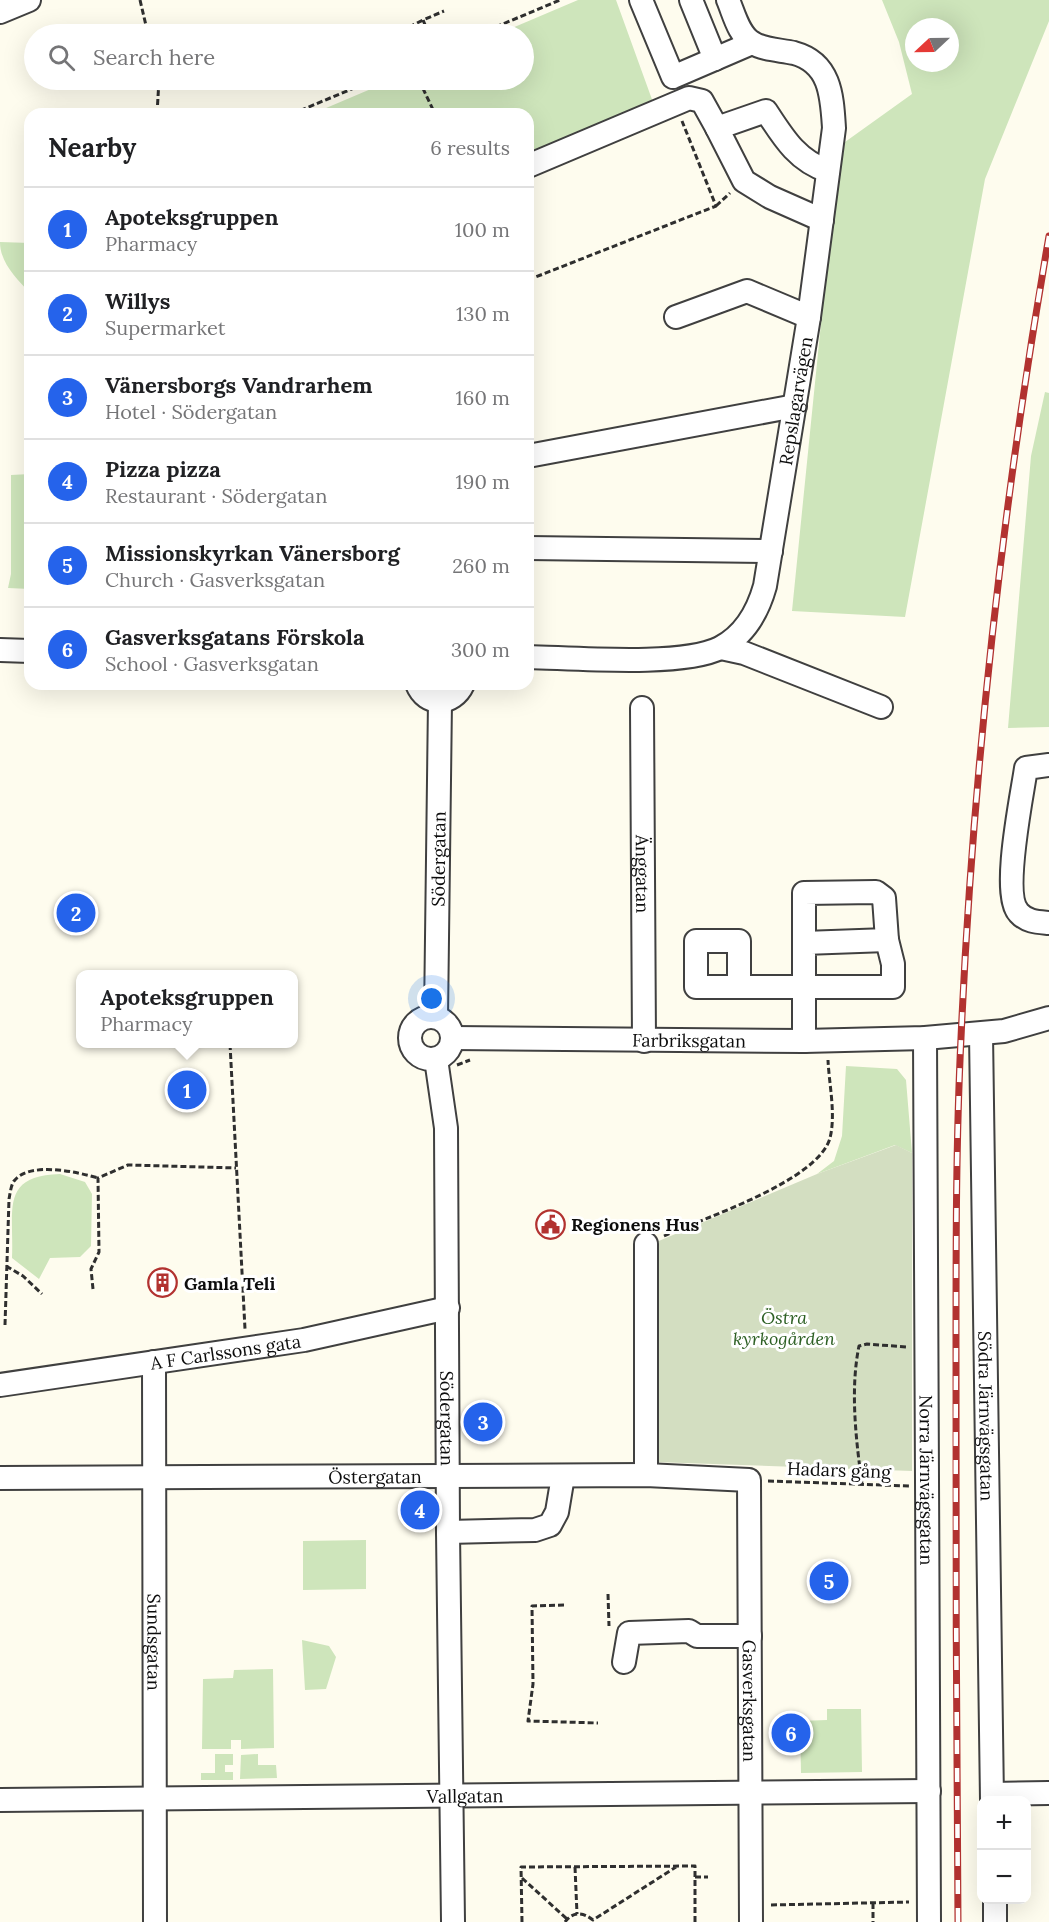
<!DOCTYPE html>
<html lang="en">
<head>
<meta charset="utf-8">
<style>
  :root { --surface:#fff; --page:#f6f6f6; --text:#202124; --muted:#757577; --line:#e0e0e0; --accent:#2563eb }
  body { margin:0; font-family:Lora,serif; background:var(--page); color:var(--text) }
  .controls { position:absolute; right:18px; bottom:18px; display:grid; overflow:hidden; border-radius:12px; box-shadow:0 6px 24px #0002 }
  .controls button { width:54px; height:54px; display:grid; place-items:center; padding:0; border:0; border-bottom:2px solid var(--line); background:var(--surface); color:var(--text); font:30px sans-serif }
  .compass { position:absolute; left:905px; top:18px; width:54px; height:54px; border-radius:50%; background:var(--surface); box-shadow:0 6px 24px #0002; rotate:248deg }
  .you { position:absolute; left:432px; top:999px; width:21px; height:21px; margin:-15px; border:4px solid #fff; border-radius:50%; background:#1a73e8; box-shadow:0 0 0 9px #1a73e833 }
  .badge { display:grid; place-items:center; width:39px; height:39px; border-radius:50%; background:var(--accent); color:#fff; font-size:20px; font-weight:700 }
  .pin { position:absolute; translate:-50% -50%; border:3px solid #fff; box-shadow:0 2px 6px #0006 }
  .popup { position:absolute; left:76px; top:970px; width:222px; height:78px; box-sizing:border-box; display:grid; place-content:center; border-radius:12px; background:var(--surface); filter:drop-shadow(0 2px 4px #0005); font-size:20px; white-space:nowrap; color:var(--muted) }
  .popup b { font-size:22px; color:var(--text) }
  .popup::after { content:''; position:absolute; left:50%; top:100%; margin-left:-12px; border:12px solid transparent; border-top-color:var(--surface) }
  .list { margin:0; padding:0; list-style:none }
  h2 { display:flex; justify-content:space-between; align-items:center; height:78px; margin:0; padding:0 24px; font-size:26px }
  h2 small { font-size:20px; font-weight:400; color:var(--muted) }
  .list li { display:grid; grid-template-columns:39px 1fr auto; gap:18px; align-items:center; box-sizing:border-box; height:84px; padding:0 24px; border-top:2px solid var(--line) }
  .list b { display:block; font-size:22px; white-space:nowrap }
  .list p { margin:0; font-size:20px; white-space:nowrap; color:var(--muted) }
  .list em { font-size:20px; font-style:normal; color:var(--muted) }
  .icon { flex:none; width:33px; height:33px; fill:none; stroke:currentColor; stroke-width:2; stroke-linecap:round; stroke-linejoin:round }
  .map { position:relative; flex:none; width:1049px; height:1922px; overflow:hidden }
  .search { position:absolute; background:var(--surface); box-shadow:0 6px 24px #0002; left:24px; top:24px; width:510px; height:66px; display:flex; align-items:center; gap:15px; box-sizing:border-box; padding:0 21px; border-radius:33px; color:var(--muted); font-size:22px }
  .panel { position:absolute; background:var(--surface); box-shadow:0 6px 24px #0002; left:24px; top:108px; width:510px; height:582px; border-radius:18px }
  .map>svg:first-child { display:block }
  .green { fill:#cee5bb; fill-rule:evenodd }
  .cemetery { fill:#d3dec1 }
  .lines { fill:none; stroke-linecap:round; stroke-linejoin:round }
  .minor-casing { stroke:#404040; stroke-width:26 }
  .path { stroke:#2f2f2f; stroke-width:3; stroke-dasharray:6 3; stroke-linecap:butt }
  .minor { stroke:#fff; stroke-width:22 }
  .rail-casing { stroke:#b23230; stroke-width:7 }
  .rail { stroke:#fff; stroke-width:4.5; stroke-dasharray:14; stroke-linecap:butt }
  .labels { text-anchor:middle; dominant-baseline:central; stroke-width:6; stroke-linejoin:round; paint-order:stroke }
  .street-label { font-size:18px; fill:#0d0d0d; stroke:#fff }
  .poi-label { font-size:18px; font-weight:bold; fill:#0d0d0d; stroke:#fff; text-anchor:start }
  .park-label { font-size:18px; font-style:italic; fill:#2c5f23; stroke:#fff }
</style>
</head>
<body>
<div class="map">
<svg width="1049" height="1922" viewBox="0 0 1049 1922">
  <rect width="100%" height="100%" fill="#fefcee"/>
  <!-- green -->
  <path class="green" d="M 578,0 L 616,0 L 654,105 L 528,158 L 528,114 L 312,114 L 392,80 L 524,80 L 524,34 L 498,34 Z
    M 882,0 L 1049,0 L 1049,21 L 985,179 L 905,617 L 792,611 L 829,244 L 845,142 L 912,94 L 899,42 ZM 914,27 L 950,27 L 950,63 L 914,63 Z
    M 0,242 L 30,243 L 30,293 C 17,279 0,263 0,242 Z
    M 1045,392 L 1049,393 L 1049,727 L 1008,728 L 1031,456 Z
    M 30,474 L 30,589 L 8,588 L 11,574 L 11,475 Z
    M 846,1066 L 897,1069 L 906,1080 L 912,1153 L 895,1145 L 817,1174 L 834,1161 L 842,1136 Z
    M 60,1174 L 85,1182 L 92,1194 L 91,1246 L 80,1257 L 50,1258 L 39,1279 L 12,1258 C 14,1209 0,1176 60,1174 Z
    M 366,1540 L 366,1589 L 303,1590 L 303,1541 Z
    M 302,1640 L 329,1646 L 336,1657 L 326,1689 L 305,1690 Z
    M 273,1669 L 274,1748 L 241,1749 L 241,1740 L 231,1740 L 231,1749 L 202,1749 L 203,1679 L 233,1678 L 234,1670 Z
    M 827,1709 L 861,1709 L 862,1772 L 801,1773 L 800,1721 L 827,1720 Z
    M 215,1754 L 233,1754 L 233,1765 L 225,1765 L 225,1772 L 233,1772 L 233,1780 L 201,1780 L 201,1773 L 215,1773 Z
    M 258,1754 L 258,1765 L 276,1765 L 277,1778 L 240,1779 L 241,1755 Z"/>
  <!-- cemetery -->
  <path class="cemetery" d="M 896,1145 L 912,1153 L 912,1471 L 655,1462 L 654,1243 L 817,1174 Z"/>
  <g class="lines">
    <defs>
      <g id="minor">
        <path d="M 641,0 L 673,77 L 752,43"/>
        <path d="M 691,0 L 715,59"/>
        <path d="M 0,12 L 29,0"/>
        <path d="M 528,166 L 689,98 L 702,101 L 717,128"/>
        <path d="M 822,220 L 770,197 L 744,181 L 717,128 L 766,111 C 783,137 797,161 828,171"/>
        <path d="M 676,317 L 747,291 L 809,317"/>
        <path d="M 528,456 L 795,406"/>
        <path d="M 528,548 L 771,551"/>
        <path d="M 721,648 L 744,653 L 881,707"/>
        <path d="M 0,650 L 30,651"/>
        <path id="s1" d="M 528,657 C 574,658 682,667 720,648 C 745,635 758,611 765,586 L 809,317 L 834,128 C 832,97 831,63 794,53 C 781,50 764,50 753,43 C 739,36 734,14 728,0"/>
        <path d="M 417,684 C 426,707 453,706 463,684"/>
        <path id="s2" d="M 642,708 L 644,1041"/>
        <path d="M 1049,765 L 1026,768 C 1022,796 1001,895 1019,913 C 1027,922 1038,922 1049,923"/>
        <path d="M 739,987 L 696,987 L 696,941 L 739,941 L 739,987 L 893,987 L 893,964 L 887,940"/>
        <circle cx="431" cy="1038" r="21"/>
        <path id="s3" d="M 436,1017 L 440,701"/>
        <path id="s4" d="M 981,1034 L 992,1800"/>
        <path id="s5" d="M 452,1038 L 804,1041 L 925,1038 L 1004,1031 L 1049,1018"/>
        <path id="s6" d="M 925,1038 L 929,1922"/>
        <path d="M 804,1041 L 804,893 L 876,892 L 884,898 L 887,940 L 804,943"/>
        <path id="s7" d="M 436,1059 L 446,1128 L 448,1532 L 453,1922"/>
        <path d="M 646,1244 L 646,1475"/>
        <path id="s8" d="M 154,1362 L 155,1922"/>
        <path id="s9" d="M 0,1385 L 304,1340 L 448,1308"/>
        <path id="s10" d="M 0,1478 L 646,1475 L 749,1480 L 751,1922"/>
        <path d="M 448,1532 L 535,1530 L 550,1525 L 557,1512 L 563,1476"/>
        <path d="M 624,1662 L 629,1633 L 689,1631 L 697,1636 L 750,1636"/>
        <path d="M 992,1794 L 1049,1793"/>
        <path id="s11" d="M 0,1800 L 929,1791"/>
        <path d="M 995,1900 L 995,1922"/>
      </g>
    </defs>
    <!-- minor casing -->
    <use href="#minor" class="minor-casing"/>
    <!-- path -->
    <path class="path" d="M 140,0 L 148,34
      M 409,27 L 423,20
      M 429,34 L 423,20 L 444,11
      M 479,34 L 560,0
      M 419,80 L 435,114
      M 157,114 L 159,80
      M 292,114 L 373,80
      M 716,206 L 730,193
      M 528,280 L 716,206 L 682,121
      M 230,1044 L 245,1329
      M 457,1065 L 470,1060
      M 664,1236 C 704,1218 818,1181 830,1138 C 836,1114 829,1084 828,1060
      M 6,1266 L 23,1276 L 42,1294
      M 93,1289 L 91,1269 L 99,1252 L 98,1178 L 128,1165 L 236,1168
      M 5,1325 L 9,1199 C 10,1194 11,1185 14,1181 C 29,1161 78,1172 98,1178
      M 768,1481 L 909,1486
      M 862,1484 C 856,1440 850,1390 859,1346 L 867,1344 L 906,1347
      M 608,1594 L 609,1626
      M 564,1605 L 532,1606 L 533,1684 L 528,1721 L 598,1723
      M 575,1867 L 577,1914
      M 695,1877 L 708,1877
      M 522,1878 L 567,1919
      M 873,1903 L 873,1922
      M 771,1905 L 909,1902
      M 522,1922 L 521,1867 L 695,1866 L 695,1922
      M 565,1922 C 573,1911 583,1912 593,1920 L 676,1867"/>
    <!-- minor -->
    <use href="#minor" class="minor"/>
    <defs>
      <path id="rail" d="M 958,1922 C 957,1729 955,1537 956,1344 C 956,1242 956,1140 961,1038 C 973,769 1003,501 1049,236"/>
    </defs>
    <!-- rail casing -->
    <use href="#rail" class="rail-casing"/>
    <!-- rail -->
    <use href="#rail" class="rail"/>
  </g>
  <!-- icons -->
  <defs>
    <symbol id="civic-ring" viewBox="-11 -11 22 22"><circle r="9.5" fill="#fff" stroke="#b23230" stroke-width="1.5"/><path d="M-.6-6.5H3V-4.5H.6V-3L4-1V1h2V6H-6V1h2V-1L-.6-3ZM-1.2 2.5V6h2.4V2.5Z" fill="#b23230"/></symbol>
    <symbol id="building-ring" viewBox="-11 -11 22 22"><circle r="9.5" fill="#fff" stroke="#b23230" stroke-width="1.5"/><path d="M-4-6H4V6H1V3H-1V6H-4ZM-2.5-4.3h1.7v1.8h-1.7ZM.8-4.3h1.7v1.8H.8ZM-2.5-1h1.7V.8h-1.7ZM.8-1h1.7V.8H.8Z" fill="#b23230"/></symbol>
  </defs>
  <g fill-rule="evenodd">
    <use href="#civic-ring" x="534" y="1208" width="33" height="33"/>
    <use href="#building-ring" x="146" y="1266" width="33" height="33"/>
  </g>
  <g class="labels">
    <!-- street labels -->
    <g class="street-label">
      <text stroke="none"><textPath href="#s1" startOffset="460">Repslagarvägen</textPath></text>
      <text stroke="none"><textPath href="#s3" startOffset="158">Södergatan</textPath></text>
      <text stroke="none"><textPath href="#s2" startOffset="166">Änggatan</textPath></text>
      <text stroke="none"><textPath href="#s5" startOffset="237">Farbriksgatan</textPath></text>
      <text stroke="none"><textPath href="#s9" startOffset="228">A F Carlssons gata</textPath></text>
      <text stroke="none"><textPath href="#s4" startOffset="382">Södra Järnvägsgatan</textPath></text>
      <text stroke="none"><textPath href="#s7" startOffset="360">Södergatan</textPath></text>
      <text transform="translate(839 1470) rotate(2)">Hadars gång</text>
      <text stroke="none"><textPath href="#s10" startOffset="375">Östergatan</textPath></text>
      <text stroke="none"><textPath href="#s6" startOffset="442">Norra Järnvägsgatan</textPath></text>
      <text stroke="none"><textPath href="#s8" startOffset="280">Sundsgatan</textPath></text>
      <text stroke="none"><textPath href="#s10" startOffset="970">Gasverksgatan</textPath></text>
      <text stroke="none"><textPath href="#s11" startOffset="465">Vallgatan</textPath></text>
    </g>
    <!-- poi labels -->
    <g class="poi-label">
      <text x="571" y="1224">Regionens Hus</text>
      <text x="184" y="1283">Gamla Teli</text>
    </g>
    <!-- park labels -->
    <g class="park-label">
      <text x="784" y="1317">Östra<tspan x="784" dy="21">kyrkogården</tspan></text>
    </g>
  </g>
</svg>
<div class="controls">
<button>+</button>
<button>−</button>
</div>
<svg class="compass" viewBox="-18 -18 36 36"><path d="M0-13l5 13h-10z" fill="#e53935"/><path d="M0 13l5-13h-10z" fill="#757577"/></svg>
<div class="you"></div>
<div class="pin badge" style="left:187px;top:1090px">1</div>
<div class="popup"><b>Apoteksgruppen</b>Pharmacy</div>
<div class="pin badge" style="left:76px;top:913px">2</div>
<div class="pin badge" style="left:483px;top:1422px">3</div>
<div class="pin badge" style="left:420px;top:1510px">4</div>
<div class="pin badge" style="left:829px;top:1581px">5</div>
<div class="pin badge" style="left:791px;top:1733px">6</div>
<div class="search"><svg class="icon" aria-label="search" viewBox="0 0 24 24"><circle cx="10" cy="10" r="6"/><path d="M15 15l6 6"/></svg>Search here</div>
<section class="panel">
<h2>Nearby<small>6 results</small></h2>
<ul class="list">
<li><span class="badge">1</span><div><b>Apoteksgruppen</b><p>Pharmacy</p></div><em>100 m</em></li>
<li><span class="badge">2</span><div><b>Willys</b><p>Supermarket</p></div><em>130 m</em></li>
<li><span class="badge">3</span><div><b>Vänersborgs Vandrarhem</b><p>Hotel · Södergatan</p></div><em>160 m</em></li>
<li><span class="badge">4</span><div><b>Pizza pizza</b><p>Restaurant · Södergatan</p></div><em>190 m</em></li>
<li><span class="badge">5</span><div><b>Missionskyrkan Vänersborg</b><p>Church · Gasverksgatan</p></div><em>260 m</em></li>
<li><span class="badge">6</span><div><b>Gasverksgatans Förskola</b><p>School · Gasverksgatan</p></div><em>300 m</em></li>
</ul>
</section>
</div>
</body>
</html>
